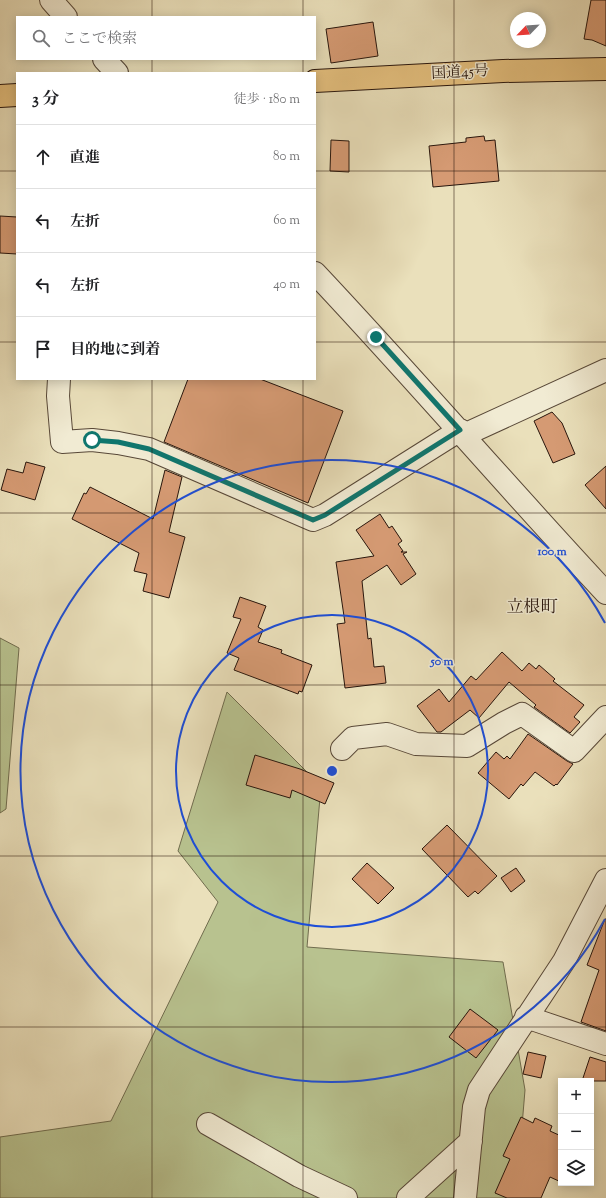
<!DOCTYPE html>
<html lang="ja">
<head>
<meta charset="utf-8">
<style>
  :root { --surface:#fff; --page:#f2f2f2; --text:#202124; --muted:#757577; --line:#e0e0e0 }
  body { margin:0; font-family:"Sorts Mill Goudy","Noto Serif JP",serif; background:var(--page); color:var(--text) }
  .controls { position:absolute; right:12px; bottom:12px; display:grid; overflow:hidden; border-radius:0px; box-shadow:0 2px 10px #0003 }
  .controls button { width:36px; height:36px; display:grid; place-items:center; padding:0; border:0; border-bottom:1px solid var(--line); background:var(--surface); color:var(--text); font:20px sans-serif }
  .compass { position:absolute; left:510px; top:12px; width:36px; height:36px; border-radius:50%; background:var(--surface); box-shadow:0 2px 10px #0003; rotate:245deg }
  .stop { position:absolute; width:12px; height:12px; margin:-9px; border:3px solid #0f766e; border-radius:50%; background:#fff }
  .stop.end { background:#0f766e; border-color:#fff; box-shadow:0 1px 4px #0008 }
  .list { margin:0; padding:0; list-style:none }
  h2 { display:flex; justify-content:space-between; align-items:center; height:52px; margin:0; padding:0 16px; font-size:17px }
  h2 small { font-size:13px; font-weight:400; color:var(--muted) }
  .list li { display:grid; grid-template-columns:26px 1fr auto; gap:12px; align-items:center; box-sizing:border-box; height:64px; padding:0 16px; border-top:1px solid var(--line) }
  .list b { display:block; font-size:15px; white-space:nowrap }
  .list em { font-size:13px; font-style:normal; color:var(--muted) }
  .icon { flex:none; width:22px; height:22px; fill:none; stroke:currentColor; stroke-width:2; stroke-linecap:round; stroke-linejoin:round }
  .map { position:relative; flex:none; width:606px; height:1198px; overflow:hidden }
  .search { position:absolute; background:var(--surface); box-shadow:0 2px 10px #0003; left:16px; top:16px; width:300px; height:44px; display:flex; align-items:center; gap:10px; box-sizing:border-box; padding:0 14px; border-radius:0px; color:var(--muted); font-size:15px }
  .panel { position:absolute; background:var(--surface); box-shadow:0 2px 10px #0003; left:16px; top:72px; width:300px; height:308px; border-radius:0px }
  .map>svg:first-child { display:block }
  .green { fill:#b8c28f; stroke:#706c4e }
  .building { fill:#d59a73; stroke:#28150c }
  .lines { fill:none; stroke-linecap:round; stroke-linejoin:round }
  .minor-casing { stroke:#584838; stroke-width:24 }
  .highway-casing { stroke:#28150c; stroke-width:24 }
  .minor { stroke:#f1ebd3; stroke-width:22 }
  .highway { stroke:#e5c07e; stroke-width:22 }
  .route { stroke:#0f766e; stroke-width:5 }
  .grid { fill:none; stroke:#28150c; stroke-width:1; stroke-opacity:0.55 }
  .ring { fill:none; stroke:#1d4ed8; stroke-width:2 }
  .labels { text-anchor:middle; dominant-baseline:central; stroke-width:3; stroke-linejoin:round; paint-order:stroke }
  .street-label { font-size:15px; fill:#28150c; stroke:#f1ebd3 }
  .quarter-label { font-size:17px; fill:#28150c; stroke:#f1ebd3 }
  .centre { fill:#1d4ed8; stroke:#f1ebd3; stroke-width:2 }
  .ring-label { font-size:12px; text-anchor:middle; font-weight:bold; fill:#1d4ed8; stroke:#f1ebd3; stroke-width:3; stroke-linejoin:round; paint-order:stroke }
</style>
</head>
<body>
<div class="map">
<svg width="606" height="1198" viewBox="0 0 606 1198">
  <rect width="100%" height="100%" fill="#eae0bb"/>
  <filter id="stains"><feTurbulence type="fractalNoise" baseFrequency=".005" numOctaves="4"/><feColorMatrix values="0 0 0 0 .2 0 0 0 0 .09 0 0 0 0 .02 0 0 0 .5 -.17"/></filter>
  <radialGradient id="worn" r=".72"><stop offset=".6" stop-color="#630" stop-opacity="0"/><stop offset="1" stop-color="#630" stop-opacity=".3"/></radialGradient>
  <!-- green -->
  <path class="green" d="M 0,638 L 19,648 L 6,809 L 0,813 Z
    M 227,692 L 321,786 L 307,947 L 503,962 L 525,1090 L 516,1198 L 0,1198 L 0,1137 L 111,1121 L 218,902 L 178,851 Z"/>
  <!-- building -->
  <path class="building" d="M 591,0 L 606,0 L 606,46 L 592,40 L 584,39 Z
    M 373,22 L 378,56 L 331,63 L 326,29 Z
    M 484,136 L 485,141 L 495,140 L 499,181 L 433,187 L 429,146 L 466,142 L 466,138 Z
    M 331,140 L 349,141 L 349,172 L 330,171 Z
    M 0,216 L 17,217 L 17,254 L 0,253 Z
    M 188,379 L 260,379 L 343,411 L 308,503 L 164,442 Z
    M 552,412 L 562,423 L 575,454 L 553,463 L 534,421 Z
    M 26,462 L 45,467 L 35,500 L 1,490 L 7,469 L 23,473 Z
    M 606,466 L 606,509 L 585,485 Z
    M 165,470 L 182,477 L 169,532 L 185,537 L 169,598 L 143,591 L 147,574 L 134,571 L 139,553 L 72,519 L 84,493 L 86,494 L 90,487 L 153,519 Z
    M 380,514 L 389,528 L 392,526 L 402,541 L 398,544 L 403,551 L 401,552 L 407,552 L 403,554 L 416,574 L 401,585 L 387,565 L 362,581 L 368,639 L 371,638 L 374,667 L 384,666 L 386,683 L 345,688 L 337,624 L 345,623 L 336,562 L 374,556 L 356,530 Z
    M 240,597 L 266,606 L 258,627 L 263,630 L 258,642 L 282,650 L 281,653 L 312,665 L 302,692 L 299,691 L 298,694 L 234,670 L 239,658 L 227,653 L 241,619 L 233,617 Z
    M 502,652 L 522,671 L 529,663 L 536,669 L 539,665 L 555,679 L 553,681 L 584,705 L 574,717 L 580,722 L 570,733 L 534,707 L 536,705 L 509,682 L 479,718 L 470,710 L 441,732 L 437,732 L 417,706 L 439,689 L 449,702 L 471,676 L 476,680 Z
    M 528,734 L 567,761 L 573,764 L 557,785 L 556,784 L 554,786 L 535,772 L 523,786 L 521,784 L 509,799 L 478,773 L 496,752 L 504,759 L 507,756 L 510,759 Z
    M 255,755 L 300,769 L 334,783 L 325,804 L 292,790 L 290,798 L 246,785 Z
    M 447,825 L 497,876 L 478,894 L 475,891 L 468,897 L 422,849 Z
    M 367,863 L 394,888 L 378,904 L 352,879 Z
    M 516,868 L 525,881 L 511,892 L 501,878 Z
    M 605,919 L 606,919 L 606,1031 L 581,1022 L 599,970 L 587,965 Z
    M 470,1009 L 498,1030 L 476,1058 L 449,1037 Z
    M 528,1052 L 546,1056 L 541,1078 L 523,1074 Z
    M 590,1057 L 606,1062 L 606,1081 L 582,1081 Z
    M 521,1117 L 533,1123 L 535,1118 L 552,1126 L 550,1131 L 561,1136 L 561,1182 L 550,1177 L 541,1198 L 507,1198 L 495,1193 L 510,1159 L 503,1156 Z"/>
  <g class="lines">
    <defs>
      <path id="minor" d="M 51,0 L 66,17
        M 104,59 L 117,73
        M 315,273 C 414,378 508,488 606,593
        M 59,379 L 58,396 L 62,442 L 92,440 L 118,443 L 149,449 L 313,520 L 325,515 L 460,430
        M 464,435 L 606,370
        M 342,749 L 353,738 L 387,734 L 416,744 L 467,746 L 504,723 L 522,714 L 574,751 L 606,717
        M 526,1017 L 606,1044
        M 208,1124 L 299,1176 L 346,1198
        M 408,1198 L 471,1141
        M 465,1198 L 474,1107 L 479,1090 L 564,961 L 606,880"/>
      <path id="highway" d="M 315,81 L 503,71 L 606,69
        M 0,96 L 17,95"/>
    </defs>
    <!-- minor casing -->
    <use href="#minor" class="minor-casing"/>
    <!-- highway casing -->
    <use href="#highway" class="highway-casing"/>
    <!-- minor -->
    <use href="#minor" class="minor"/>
    <!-- highway -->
    <use href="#highway" class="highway"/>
  </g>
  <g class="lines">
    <!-- route -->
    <path class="route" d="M 92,440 L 118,442 L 149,449 L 313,520 L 325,515 L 460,430 L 376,337"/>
  </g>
  <!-- grid -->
  <path class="grid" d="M 152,0 L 152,17M 303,0 L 303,17M 454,0 L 454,1198M 152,59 L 152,73M 303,59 L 303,73M 0,171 L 17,171M 315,171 L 606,171M 0,342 L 17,342M 315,342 L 606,342M 152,379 L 152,1198M 303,379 L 303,1198M 0,513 L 606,513M 0,685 L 606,685M 0,856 L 606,856M 0,1027 L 606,1027"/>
  <!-- distance rings -->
  <g class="ring">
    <circle cx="332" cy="771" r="156"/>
    <path d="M605 919A311 311 0 1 1 605 623"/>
  </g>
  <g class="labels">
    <!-- street labels -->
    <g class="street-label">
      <text transform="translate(460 73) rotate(-3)">国道45号</text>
    </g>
    <!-- quarter labels -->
    <g class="quarter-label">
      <text x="532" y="608">立根町</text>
    </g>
  </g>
  <circle cx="332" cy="771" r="6" class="centre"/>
  <g class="ring-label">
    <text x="552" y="555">100 m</text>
    <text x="442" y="665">50 m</text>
  </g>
  <rect width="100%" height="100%" filter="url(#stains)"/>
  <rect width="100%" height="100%" fill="url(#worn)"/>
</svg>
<div class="controls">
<button>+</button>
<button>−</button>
<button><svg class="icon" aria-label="layers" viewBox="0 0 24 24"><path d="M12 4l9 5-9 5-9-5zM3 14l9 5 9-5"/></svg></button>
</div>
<svg class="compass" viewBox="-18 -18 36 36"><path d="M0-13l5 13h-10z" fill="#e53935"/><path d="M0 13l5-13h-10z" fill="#757577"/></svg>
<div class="stop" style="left:92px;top:440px"></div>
<div class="stop end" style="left:376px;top:337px"></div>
<div class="search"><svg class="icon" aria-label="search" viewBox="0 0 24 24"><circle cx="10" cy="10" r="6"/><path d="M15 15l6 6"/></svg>ここで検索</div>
<section class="panel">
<h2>3 分<small>徒歩 · 180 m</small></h2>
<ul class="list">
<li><svg class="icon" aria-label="ahead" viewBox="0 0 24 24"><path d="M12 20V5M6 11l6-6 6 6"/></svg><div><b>直進</b></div><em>80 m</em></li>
<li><svg class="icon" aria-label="left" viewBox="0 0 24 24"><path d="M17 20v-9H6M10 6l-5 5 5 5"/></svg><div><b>左折</b></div><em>60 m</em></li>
<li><svg class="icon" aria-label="left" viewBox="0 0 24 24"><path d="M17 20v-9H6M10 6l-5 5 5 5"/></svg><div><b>左折</b></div><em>40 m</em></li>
<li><svg class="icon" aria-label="arrive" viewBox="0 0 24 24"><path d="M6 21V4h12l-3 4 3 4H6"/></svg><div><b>目的地に到着</b></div></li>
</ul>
</section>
</div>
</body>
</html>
